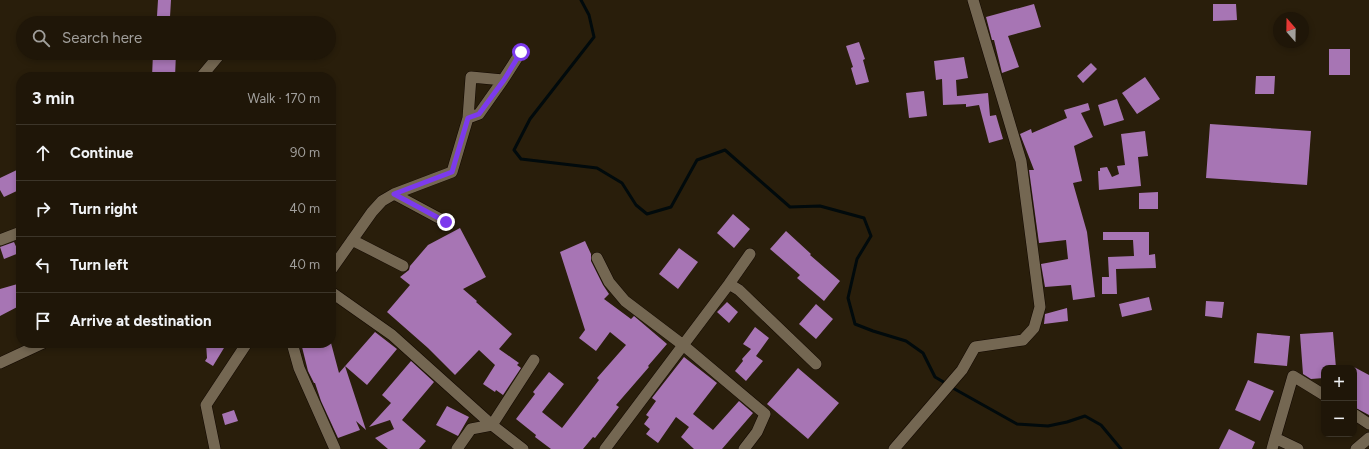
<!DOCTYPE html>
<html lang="en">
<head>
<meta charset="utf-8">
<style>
  :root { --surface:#1f1608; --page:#2c2316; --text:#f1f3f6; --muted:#a19f9c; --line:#3c3529 }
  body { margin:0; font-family:Figtree,sans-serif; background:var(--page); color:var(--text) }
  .controls { position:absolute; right:12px; bottom:12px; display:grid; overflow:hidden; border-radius:8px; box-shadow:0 2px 6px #0003 }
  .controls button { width:36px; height:36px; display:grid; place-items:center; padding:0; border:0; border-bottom:1px solid var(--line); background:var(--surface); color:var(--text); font:20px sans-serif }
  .compass { position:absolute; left:1273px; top:12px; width:36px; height:36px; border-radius:50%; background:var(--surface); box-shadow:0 2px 6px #0003; rotate:340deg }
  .stop { position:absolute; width:12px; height:12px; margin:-9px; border:3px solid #7c3aed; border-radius:50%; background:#fff }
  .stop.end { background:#7c3aed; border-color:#fff; box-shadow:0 1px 4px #0008 }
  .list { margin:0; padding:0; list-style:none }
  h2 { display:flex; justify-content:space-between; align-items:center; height:52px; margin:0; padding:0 16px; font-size:17px }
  h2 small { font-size:13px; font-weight:400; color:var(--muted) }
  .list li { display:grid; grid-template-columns:26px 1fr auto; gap:12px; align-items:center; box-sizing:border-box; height:56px; padding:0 16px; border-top:1px solid var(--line) }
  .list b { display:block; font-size:15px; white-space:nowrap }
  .list em { font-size:13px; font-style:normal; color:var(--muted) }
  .icon { flex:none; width:22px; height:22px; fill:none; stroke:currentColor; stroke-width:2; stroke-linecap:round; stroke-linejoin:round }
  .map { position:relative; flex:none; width:1369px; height:449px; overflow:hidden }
  .search { position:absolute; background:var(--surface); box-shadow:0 2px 6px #0003; left:16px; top:16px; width:320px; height:44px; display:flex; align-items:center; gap:10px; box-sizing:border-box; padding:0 14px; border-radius:22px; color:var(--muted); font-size:15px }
  .panel { position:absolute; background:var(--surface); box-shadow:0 2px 6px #0003; left:16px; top:72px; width:320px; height:276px; border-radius:16px }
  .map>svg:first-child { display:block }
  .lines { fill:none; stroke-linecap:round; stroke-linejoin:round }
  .stream { stroke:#010a0c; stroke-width:3 }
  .building { fill:#a775b4 }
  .minor-casing { stroke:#120800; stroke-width:12 }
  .minor { stroke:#746752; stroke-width:11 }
  .route { stroke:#7c3aed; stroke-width:5 }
</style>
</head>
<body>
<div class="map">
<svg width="1369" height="449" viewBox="0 0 1369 449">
  <rect width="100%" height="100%" fill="#291e0b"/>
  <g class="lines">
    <!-- stream -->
    <path class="stream" d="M 581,0 L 589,15 L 594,37 L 530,119 L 514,150 L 521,159 L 597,168 L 622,183 L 636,205 L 647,214 L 671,207 L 697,160 L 725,150 L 790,207 L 820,206 L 864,218 L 871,236 L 857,259 L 848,298 L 855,324 L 873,331 L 906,341 L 923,353 L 935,377 L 947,384
      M 951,387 L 1017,424 L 1048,426 L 1067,422 L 1085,416 L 1101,425 L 1121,449"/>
  </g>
  <!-- building -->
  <path class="building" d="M 158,0 L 171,0 L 170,17 L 157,16 Z
    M 1034,4 L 1041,27 L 1008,36 L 1019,67 L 1002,73 L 994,40 L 992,40 L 986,17 Z
    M 1213,4 L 1236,4 L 1237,20 L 1213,21 Z
    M 859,42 L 865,59 L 863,60 L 869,82 L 856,85 L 851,68 L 853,67 L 846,46 Z
    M 1329,49 L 1350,49 L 1350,75 L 1329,75 Z
    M 153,53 L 176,53 L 175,77 L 152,77 Z
    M 964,57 L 968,78 L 956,80 L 957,96 L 988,93 L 990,116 L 996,115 L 1003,139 L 989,143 L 979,105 L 966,107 L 966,104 L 943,105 L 942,79 L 936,80 L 934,61 Z
    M 1091,63 L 1097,69 L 1083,83 L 1077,76 Z
    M 1256,76 L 1275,76 L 1274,94 L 1255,94 Z
    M 1145,77 L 1160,99 L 1137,114 L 1122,93 Z
    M 924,91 L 927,116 L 909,118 L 906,93 Z
    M 1117,99 L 1124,120 L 1104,126 L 1098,105 Z
    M 1088,103 L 1090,110 L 1081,113 L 1093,137 L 1074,146 L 1082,181 L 1073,183 L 1087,232 L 1095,297 L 1073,300 L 1071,285 L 1045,287 L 1041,264 L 1068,259 L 1066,240 L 1039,243 L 1029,170 L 1034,170 L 1020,134 L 1031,129 L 1032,133 L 1067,118 L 1064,110 Z
    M 1210,124 L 1311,131 L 1307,185 L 1206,178 Z
    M 1145,131 L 1148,156 L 1138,157 L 1141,186 L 1099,190 L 1098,171 L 1100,171 L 1100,168 L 1107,167 L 1112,177 L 1119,174 L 1117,166 L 1125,165 L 1121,134 Z
    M 21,168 L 21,189 L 4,197 L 0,190 L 0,178 Z
    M 1158,192 L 1158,209 L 1139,209 L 1139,193 Z
    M 733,214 L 750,229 L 734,248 L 717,233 Z
    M 460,228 L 486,277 L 463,289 L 477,301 L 476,302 L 512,334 L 499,349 L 519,363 L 517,365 L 521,368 L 503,395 L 496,390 L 495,392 L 483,384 L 495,365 L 479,350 L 455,375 L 428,348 L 387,312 L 410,285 L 400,277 L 409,270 L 410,266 L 428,245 Z
    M 786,231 L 811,254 L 810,255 L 840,281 L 824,301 L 797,278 L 800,275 L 770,249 Z
    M 1103,232 L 1149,232 L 1149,255 L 1155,254 L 1156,268 L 1116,269 L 1117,294 L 1102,294 L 1102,277 L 1109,277 L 1108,257 L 1134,256 L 1133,240 L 1103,240 Z
    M 585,241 L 591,254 L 591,261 L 603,285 L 609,294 L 604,299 L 631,319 L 634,316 L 667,344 L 648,366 L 649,367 L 616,405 L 619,407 L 595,438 L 593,437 L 583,449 L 551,449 L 535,437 L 536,435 L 516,419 L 535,394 L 533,392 L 549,372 L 564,384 L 542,412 L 562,428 L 599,380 L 597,378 L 626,345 L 610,332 L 596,351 L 579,338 L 585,330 L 560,252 Z
    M 14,242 L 19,253 L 4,259 L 0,247 Z
    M 679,248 L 698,262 L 678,289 L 659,274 Z
    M 21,283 L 21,305 L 0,316 L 0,289 Z
    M 1149,297 L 1152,310 L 1122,317 L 1119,304 Z
    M 1206,301 L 1224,302 L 1222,318 L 1205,316 Z
    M 727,302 L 738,312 L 729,323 L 717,312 Z
    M 816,304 L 833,319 L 816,339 L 799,324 Z
    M 1067,308 L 1068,321 L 1044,324 L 1045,314 Z
    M 755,327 L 769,338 L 756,356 L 763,361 L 746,381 L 735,371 L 743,361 L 742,359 L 751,349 L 743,344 Z
    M 375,332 L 397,349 L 367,385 L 345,366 L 366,430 L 356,421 L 360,430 L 338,438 L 321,401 L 315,383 L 314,383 L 308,371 L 301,343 L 331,343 L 339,373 Z
    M 1333,332 L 1336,368 L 1324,368 L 1324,378 L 1311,379 L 1303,374 L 1300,334 Z
    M 1257,333 L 1290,336 L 1287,366 L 1254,363 Z
    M 206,343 L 227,343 L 213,366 L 205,361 L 207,358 Z
    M 684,357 L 717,383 L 693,414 L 713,430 L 739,401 L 753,413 L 722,449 L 694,449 L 681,437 L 689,427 L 676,417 L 658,443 L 646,434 L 650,429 L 644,424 L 649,417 L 646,415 L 656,401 L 652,398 Z
    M 411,361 L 434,382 L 402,420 L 426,441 L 419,449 L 388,449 L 375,438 L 394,429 L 390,420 L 369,427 L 391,403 L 382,395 Z
    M 1354,367 L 1369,375 L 1369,415 L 1354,407 Z
    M 798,368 L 839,403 L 808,439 L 767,404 Z
    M 1248,380 L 1274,391 L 1260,421 L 1235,410 Z
    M 447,406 L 469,417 L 458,436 L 436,425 Z
    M 234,410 L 238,421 L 225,425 L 222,414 Z
    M 1229,429 L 1255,442 L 1252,449 L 1219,449 Z"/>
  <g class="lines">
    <defs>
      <path id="minor" d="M 201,77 L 221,53
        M 468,118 L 479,114 L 503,80
        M 394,194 L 446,222
        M 0,240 L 21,232
        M 352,240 L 403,266
        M 597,258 L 609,282 L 625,301 L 683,345 L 765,414 L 757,432 L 744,449
        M 331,270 L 372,212 L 382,201 L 394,194 L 452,172 L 468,118 L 471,77 L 503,80 L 521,52
        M 729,284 L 739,290 L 816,364
        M 331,292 L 392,335 L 492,425 L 523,449
        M 292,343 L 299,368 L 335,449
        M 0,363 L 43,343
        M 1354,414 L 1369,424
        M 215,449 L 206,405 L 247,343
        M 457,449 L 471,429 L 492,425 L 534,360
        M 605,449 L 729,284 L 750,254
        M 894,449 L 962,370 L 975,347 L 1023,340 L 1034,328 L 1040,307 L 1021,161 L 973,0
        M 1272,449 L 1275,438
        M 1298,449 L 1275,438 L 1293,376 L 1324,395
        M 1356,449 L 1369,438"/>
    </defs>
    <!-- minor casing -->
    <use href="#minor" class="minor-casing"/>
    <!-- minor -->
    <use href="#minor" class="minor"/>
  </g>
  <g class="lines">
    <!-- route -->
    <path class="route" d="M 446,222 L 394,194 L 452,172 L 468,118 L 479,114 L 504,80 L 521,52"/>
  </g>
</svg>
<div class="controls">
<button>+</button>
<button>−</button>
</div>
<svg class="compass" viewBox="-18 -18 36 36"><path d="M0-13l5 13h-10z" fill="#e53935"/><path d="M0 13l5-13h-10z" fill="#a19f9c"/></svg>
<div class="stop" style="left:521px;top:52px"></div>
<div class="stop end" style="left:446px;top:222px"></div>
<div class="search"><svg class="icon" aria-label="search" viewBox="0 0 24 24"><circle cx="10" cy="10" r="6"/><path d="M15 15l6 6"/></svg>Search here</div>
<section class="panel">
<h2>3 min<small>Walk · 170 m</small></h2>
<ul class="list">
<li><svg class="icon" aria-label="ahead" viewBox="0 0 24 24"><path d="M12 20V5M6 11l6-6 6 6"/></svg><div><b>Continue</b></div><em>90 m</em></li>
<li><svg class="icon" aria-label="right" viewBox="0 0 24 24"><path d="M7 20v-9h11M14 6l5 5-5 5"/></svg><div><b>Turn right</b></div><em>40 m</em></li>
<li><svg class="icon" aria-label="left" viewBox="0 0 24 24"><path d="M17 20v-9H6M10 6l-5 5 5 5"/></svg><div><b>Turn left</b></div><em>40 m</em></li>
<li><svg class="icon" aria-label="arrive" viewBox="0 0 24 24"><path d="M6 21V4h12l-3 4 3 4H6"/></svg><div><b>Arrive at destination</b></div></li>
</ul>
</section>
</div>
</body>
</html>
